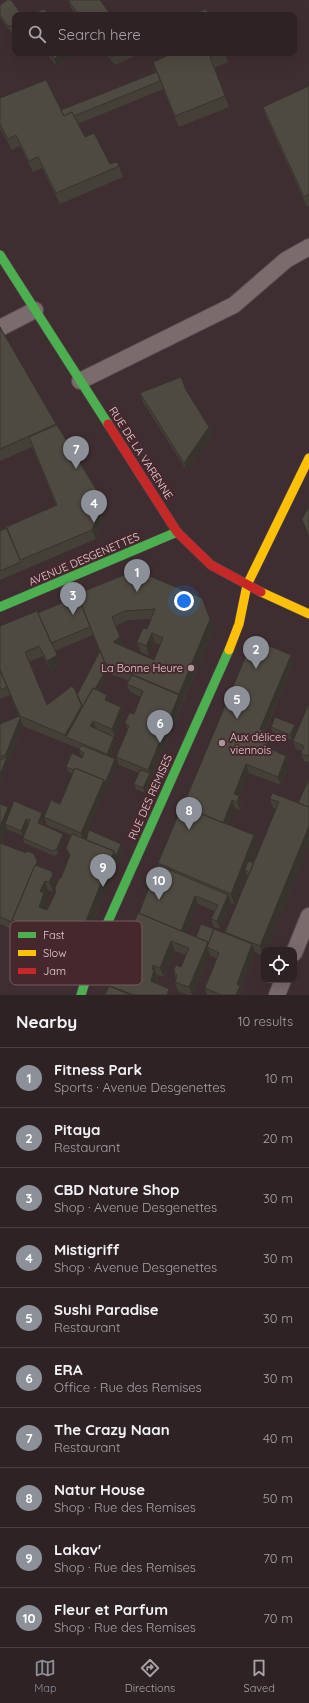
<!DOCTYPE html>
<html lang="en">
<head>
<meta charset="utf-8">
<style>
  :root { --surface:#2f2225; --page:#372a2d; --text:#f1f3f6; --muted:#a7a4a7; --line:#4a3f42; --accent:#8c9099 }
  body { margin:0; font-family:Quicksand,sans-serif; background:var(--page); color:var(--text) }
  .controls { position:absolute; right:12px; bottom:12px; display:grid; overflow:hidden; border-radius:8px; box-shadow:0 4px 16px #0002 }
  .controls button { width:36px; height:36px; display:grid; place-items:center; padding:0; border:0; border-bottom:1px solid var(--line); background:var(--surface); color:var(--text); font:20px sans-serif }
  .you { position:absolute; left:184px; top:601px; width:14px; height:14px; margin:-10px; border:3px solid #fff; border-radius:50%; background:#1a73e8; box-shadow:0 0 0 6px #1a73e833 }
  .badge { display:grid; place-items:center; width:26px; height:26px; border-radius:50%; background:var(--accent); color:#fff; font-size:13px; font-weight:700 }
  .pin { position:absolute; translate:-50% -33px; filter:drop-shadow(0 1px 2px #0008) }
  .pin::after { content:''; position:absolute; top:21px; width:14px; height:12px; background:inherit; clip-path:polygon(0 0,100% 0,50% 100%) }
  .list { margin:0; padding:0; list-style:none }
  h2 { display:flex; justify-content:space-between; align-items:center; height:52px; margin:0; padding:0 16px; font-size:17px }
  h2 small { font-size:13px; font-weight:400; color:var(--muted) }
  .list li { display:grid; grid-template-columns:26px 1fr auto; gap:12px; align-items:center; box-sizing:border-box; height:60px; padding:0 16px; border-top:1px solid var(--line) }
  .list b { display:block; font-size:15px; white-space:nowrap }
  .list p { margin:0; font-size:13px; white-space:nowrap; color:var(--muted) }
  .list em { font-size:13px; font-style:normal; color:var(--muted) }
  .icon { flex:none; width:22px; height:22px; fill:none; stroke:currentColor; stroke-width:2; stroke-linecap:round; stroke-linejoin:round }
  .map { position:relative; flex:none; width:309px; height:995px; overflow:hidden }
  .search { position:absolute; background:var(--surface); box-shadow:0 4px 16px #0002; left:12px; right:12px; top:12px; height:44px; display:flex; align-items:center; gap:10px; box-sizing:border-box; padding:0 14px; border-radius:8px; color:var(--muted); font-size:15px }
  .sheet { height:652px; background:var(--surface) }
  nav { display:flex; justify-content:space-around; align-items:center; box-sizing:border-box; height:56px; border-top:1px solid var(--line); background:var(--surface); font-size:11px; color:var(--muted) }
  nav a { display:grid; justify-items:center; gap:2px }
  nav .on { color:var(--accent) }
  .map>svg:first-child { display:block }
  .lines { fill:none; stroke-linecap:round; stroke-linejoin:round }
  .lane-casing { stroke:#5b4c4e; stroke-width:18 }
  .fast-casing { stroke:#5b4c4e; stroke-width:10 }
  .slow-casing { stroke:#5b4c4e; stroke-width:10 }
  .jam-casing { stroke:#5b4c4e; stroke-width:10 }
  .lane { stroke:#7a6b6d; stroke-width:16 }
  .fast { stroke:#4caf50; stroke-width:9 }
  .slow { stroke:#ffc107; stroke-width:9 }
  .jam { stroke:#c62828; stroke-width:9 }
  .wall { fill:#444038; fill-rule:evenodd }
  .shaded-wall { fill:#37342e }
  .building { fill:#4f4a41; stroke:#37342e; fill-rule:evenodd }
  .poi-dot { fill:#ab979a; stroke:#46272c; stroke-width:1.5 }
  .labels { text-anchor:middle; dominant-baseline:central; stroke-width:4; stroke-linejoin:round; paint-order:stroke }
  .street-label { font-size:11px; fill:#e5d0d3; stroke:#46272c }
  .poi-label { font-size:11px; fill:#e5d0d3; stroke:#46272c; text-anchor:end }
  .key { fill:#46272c; stroke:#765a5e; stroke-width:1 }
  .key-label { font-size:11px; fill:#e5d0d3 }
</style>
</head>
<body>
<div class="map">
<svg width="309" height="995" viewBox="0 0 309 995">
  <rect width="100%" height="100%" fill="#3f2e31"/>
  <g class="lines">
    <defs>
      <path id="lane" d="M 0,328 L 35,310
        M 80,381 L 234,305 L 286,260 L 309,247
        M 294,953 L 309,916
        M 277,995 L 283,980"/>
      <path id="fast" d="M 0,255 L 108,424
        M 0,607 L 177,532
        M 81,995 L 94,953 L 229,650"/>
      <path id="slow" d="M 261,592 L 309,614
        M 229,650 L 239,624 L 247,585 L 309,458"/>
      <path id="jam" d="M 108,424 L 177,532 L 211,565 L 261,592"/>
    </defs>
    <!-- lane casing -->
    <use href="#lane" class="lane-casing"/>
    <!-- fast casing -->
    <use href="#fast" class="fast-casing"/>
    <!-- slow casing -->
    <use href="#slow" class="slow-casing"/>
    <!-- jam casing -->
    <use href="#jam" class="jam-casing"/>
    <!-- lane -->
    <use href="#lane" class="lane"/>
    <!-- fast -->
    <use href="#fast" class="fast"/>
    <!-- slow -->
    <use href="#slow" class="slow"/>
    <!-- jam -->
    <use href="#jam" class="jam"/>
  </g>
  <!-- wall -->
  <path class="wall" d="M 68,0 L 111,15 L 76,15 L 71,8 Z
    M 0,5 L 15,15 L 15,30 L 11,32 L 0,18 Z
    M 46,53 L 74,53 L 74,54 L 57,67 Z
    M 105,53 L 138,53 L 138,55 L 115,65 Z
    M 165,53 L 225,53 L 228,62 L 214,68 L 229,107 L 179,127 L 162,87 L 163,89 L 78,124 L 85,137 L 110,164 L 119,166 L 123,177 L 60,204 L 42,168 L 33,172 L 20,146 L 12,150 L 0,128 L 0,98 L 61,110 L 157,72 L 153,62 L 167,56 Z
    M 309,86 L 309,206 L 307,207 L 266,117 L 263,107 Z
    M 0,327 L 57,425 L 103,501 L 106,510 L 96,539 L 0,580 L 0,531 L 56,505 L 32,447 L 0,461 Z
    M 186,391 L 209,427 L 212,435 L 187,471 L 143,402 L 140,393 Z
    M 77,594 L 210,619 L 214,628 L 145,793 L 136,789 L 134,784 L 139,773 L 119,765 L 116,757 L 128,730 L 125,723 L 134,714 L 141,697 L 130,692 L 127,684 L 129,681 L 108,673 L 98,691 L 107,695 L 110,702 L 121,707 L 124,715 L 115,737 L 103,732 L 117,745 L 112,758 L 117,764 L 84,839 L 121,844 L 123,849 L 84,943 L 67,952 L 0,924 L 0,804 L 10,812 L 43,818 L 41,825 L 65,839 L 58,854 L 54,856 L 24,843 L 23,838 L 29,824 L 28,824 L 23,836 L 7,829 L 1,843 L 37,861 L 39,867 L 56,884 L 53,892 L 48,890 L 46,897 L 48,903 L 45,910 L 47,910 L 56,892 L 61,878 L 70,857 L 66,848 L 71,835 L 47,825 L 44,817 L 60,804 L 73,774 L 68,772 L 66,767 L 82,758 L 83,756 L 81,755 L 79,750 L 80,749 L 23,726 L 0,783 L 0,724 L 19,716 L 9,692 L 10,695 L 0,699 L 0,626 L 38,613 L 78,596 ZM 151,619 L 147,629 L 137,642 L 141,652 L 149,656 L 155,643 L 161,645 L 154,660 L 123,647 L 116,626 L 128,620 ZM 92,633 L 100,653 L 77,695 L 47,705 L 29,662 L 43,656 L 51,671 L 60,665 L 55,651 L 93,635 Z
    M 294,663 L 265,732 L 270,734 L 273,742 L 271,749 L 286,756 L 289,764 L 281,785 L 249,773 L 239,797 L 242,804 L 240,810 L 235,808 L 228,825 L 254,835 L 258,845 L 251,862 L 253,863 L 276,809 L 273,808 L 270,799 L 272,793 L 309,845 L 266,950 L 264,950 L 263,956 L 255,952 L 241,988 L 243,994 L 243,995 L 207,995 L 205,988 L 217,959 L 210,955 L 193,995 L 188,995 L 178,991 L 175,982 L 176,979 L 174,974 L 175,972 L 174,969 L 181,967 L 186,955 L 175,951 L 164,977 L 157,975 L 158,979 L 157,983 L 169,989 L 171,995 L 105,995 L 109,986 L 108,985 L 139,913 L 158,865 L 158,863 L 183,806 ZM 246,874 L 248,876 L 225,932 L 226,934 L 196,937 L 186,933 L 198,904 L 215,911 L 211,919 L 214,927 L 220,929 L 231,903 L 234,904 Z
    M 309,703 L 309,763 L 304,761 L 301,753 L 302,751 L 296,749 L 293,741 Z
    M 295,725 L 296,730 L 292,740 L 272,732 L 271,727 Z"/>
  <!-- shaded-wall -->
  <path class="shaded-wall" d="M 62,53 L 74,53 L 74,54 L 57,67 L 54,59 Z
    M 209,427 L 212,435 L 187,471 L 184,463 Z
    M 103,501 L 106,510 L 96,539 L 92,530 Z
    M 210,619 L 214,628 L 182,703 L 179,694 Z
    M 152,633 L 155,643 L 149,656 L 146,646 Z
    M 120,637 L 124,647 L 113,642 Z
    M 57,655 L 60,665 L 51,671 L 47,661 Z
    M 291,655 L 294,663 L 262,737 L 260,729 Z
    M 107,668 L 108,673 L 85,714 L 83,710 Z
    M 107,695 L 110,703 L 105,700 Z
    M 179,695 L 182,703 L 145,793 L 143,788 L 150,773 L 148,770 Z
    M 82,705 L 85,714 L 66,737 L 65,735 Z
    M 121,707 L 124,715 L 115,737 L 112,729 Z
    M 20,718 L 23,726 L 0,783 L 0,774 L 7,757 L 6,754 Z
    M 93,721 L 96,729 L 90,726 Z
    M 295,725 L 296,730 L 292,740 L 290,735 Z
    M 270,734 L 273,742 L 269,755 L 266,747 Z
    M 114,737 L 117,745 L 110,762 L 107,754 Z
    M 286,756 L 289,764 L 281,785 L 278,777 Z
    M 115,759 L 117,764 L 107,788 L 105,783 Z
    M 246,764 L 249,773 L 239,797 L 242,804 L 240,810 L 234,794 Z
    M 104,780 L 107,788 L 83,841 L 81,833 Z
    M 232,800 L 235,808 L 225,832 L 222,824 Z
    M 8,807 L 12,817 L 5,824 L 7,829 L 0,846 L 0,827 Z
    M 42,813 L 43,818 L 39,828 L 38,823 Z
    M 26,819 L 28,824 L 23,836 L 21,831 Z
    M 309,826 L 309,845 L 266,950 L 264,950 L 263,956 L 260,946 Z
    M 63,834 L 65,839 L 58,854 L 57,849 Z
    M 254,835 L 258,845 L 247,871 L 245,870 L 246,874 L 234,904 L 231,894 Z
    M 121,844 L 123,849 L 84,943 L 81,933 L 114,851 Z
    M 37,861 L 40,870 L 13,921 Z
    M 53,874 L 56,884 L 53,892 L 49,882 Z
    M 45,881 L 48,890 L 46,897 L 48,903 L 42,917 L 39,907 L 40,891 Z
    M 228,895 L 231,903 L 220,929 L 217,921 Z
    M 195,896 L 198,904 L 183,940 L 180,932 Z
    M 171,941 L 175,951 L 164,977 L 160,968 Z
    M 208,942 L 209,947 L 207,947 L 210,955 L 193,995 L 192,995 L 189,987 Z
    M 252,944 L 255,953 L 241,988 L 243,994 L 243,995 L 236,995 L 237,984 Z
    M 153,965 L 158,979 L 154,990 L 151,981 L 152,969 Z
    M 169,989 L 171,995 L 167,995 Z"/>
  <!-- building -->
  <path class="building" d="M 7,0 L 11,0 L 22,15 L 15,15 L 15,24 L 9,27 L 0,15 L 0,5 Z
    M 68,0 L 100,0 L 111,15 L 79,15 Z
    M 44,9 L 49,15 L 29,15 Z
    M 206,9 L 209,15 L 191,15 Z
    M 50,53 L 62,53 L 54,59 Z
    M 109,53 L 121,53 L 112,57 Z
    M 166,53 L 220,53 L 210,57 L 225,96 L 175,116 L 153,62 L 167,56 Z
    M 157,72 L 160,81 L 74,116 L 72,112 L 64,116 L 61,110 Z
    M 46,80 L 64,116 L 72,112 L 85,137 L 94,133 L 110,164 L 117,162 L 119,166 L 56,193 L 38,157 L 29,161 L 16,135 L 8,139 L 0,124 L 0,98 Z
    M 309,86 L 309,194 L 304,197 L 263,107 Z
    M 0,327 L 56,424 L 0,449 Z
    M 181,377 L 186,390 L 209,427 L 184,463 L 140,393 Z
    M 57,425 L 103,501 L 92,530 L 20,560 L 6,527 L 57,505 L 29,437 Z
    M 309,506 L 309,537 L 302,519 Z
    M 7,528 L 21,562 L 0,571 L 0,531 Z
    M 124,575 L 147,575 L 202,598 L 210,619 L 179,694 L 105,663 L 77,594 ZM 155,609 L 147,629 L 143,628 L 137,642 L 146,646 L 152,633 L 163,638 L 154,660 L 113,642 L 120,637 L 112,617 L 124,611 Z
    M 78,596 L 90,627 L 51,643 L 38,613 Z
    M 37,611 L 57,655 L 47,661 L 39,646 L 25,652 L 47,705 L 72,686 L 75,690 L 82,705 L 65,735 L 20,716 L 0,670 L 0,626 Z
    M 253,639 L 291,655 L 260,729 L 270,734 L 266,747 L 286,756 L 278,777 L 246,764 L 234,794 L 239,796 L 237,802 L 232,800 L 223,823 L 183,806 Z
    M 100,651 L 107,668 L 95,689 L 93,688 L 82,707 L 77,695 Z
    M 0,670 L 7,687 L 0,690 Z
    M 132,675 L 179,695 L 148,770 L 116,757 L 129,726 L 125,723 L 129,713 L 134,714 L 143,691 L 127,684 Z
    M 93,688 L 107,695 L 105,700 L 121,707 L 112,729 L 93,721 L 90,726 L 114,737 L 107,754 L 66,737 Z
    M 309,703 L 309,755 L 308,756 L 301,753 L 304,746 L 293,741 Z
    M 19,716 L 20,718 L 6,754 L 0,757 L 0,724 Z
    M 275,717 L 295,725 L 290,735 L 271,727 Z
    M 81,745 L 115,759 L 105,783 L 104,780 L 75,768 L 74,770 L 66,767 L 72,753 L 82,758 L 84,753 L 79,750 Z
    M 7,757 L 2,770 L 0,774 L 0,760 Z
    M 75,768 L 104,780 L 81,833 L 44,817 L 51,800 L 60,804 Z
    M 140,770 L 150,773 L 143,788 L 134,784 Z
    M 309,779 L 309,807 L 298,803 Z
    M 272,793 L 309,807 L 309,826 L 260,946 L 225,932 L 279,802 L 270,799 Z
    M 14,801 L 42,813 L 38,823 L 63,834 L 57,849 L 52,851 L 23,838 L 30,820 L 26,819 L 21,831 L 5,824 Z
    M 0,804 L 8,807 L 0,827 Z
    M 182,806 L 254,835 L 231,894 L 158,863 Z
    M 89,830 L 121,844 L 116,856 L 114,851 L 86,840 Z
    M 72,834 L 114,851 L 81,933 L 64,942 L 12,920 L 35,865 L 51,871 L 53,874 L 49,882 L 45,881 L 40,891 L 44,893 L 39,907 L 47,910 L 56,892 L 55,888 L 59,879 L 61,878 L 70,855 L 66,848 Z
    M 0,843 L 26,853 L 27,851 L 34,854 L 37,861 L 36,865 L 35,865 L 12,920 L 12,922 L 0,917 Z
    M 248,861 L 253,863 L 250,873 L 245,870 Z
    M 158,865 L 228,895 L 217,921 L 211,919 L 218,905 L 195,896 L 181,931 L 139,913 Z
    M 138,913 L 208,942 L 189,987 L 175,982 L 177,975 L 174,974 L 175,971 L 174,969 L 176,965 L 181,967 L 189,948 L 171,941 L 160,968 L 153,965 L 152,969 L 154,970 L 151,981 L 169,989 L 167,995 L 134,995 L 108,985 Z
    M 201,924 L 214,929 L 208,944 L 208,942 L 196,937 Z
    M 214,929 L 252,944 L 237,984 L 240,986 L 236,995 L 221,995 L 205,988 L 219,953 L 207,947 Z
    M 109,986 L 130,995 L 105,995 Z"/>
  <!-- markers -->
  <g class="poi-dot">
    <circle cx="191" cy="668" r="4"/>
    <circle cx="222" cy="743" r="4"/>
  </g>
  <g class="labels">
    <!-- street labels -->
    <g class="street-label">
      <text transform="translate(141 453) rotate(57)">RUE DE LA VARENNE</text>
      <text transform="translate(84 559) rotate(-23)">AVENUE DESGENETTES</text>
      <text transform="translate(150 797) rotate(-66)">RUE DES REMISES</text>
    </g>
    <!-- poi labels -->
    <g class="poi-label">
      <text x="183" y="668">La Bonne Heure</text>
      <text x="230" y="737" text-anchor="start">Aux délices<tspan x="230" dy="13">viennois</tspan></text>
    </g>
  </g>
  <!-- legend -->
  <rect x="10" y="921" width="132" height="64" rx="6" class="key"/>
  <rect x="18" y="932" width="18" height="6" fill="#4caf50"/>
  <rect x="18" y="950" width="18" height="6" fill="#ffc107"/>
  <rect x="18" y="968" width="18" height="6" fill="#c62828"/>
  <g class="key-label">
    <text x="43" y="939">Fast</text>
    <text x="43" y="957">Slow</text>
    <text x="43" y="975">Jam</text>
  </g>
</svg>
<div class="controls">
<button><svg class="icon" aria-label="locate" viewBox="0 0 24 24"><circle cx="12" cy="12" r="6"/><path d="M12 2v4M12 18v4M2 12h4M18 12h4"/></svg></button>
</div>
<div class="you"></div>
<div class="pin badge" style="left:137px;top:592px">1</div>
<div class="pin badge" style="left:256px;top:669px">2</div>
<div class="pin badge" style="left:73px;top:615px">3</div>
<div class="pin badge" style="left:94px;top:523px">4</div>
<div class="pin badge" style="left:237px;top:719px">5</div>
<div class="pin badge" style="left:160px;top:743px">6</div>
<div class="pin badge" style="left:76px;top:469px">7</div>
<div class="pin badge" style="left:189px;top:830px">8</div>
<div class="pin badge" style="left:103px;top:887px">9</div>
<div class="pin badge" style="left:159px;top:900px">10</div>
<div class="search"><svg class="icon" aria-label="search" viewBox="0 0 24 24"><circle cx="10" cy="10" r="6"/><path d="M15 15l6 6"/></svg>Search here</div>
</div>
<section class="sheet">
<h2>Nearby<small>10 results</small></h2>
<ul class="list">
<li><span class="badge">1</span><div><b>Fitness Park</b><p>Sports · Avenue Desgenettes</p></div><em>10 m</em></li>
<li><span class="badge">2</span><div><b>Pitaya</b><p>Restaurant</p></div><em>20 m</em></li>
<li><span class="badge">3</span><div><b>CBD Nature Shop</b><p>Shop · Avenue Desgenettes</p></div><em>30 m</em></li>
<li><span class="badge">4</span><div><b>Mistigriff</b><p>Shop · Avenue Desgenettes</p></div><em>30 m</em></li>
<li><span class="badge">5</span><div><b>Sushi Paradise</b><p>Restaurant</p></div><em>30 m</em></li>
<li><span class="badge">6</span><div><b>ERA</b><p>Office · Rue des Remises</p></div><em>30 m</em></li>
<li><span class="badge">7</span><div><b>The Crazy Naan</b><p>Restaurant</p></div><em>40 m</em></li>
<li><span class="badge">8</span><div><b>Natur House</b><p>Shop · Rue des Remises</p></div><em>50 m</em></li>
<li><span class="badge">9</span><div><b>Lakav'</b><p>Shop · Rue des Remises</p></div><em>70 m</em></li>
<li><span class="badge">10</span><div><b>Fleur et Parfum</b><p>Shop · Rue des Remises</p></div><em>70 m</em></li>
</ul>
</section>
<nav>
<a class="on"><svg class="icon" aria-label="map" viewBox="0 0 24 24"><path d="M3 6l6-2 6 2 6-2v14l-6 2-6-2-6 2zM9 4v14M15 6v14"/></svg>Map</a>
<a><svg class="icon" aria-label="directions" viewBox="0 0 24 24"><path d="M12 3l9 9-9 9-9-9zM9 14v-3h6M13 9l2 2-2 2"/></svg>Directions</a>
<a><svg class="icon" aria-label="saved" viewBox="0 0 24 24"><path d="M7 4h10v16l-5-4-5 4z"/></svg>Saved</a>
</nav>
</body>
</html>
